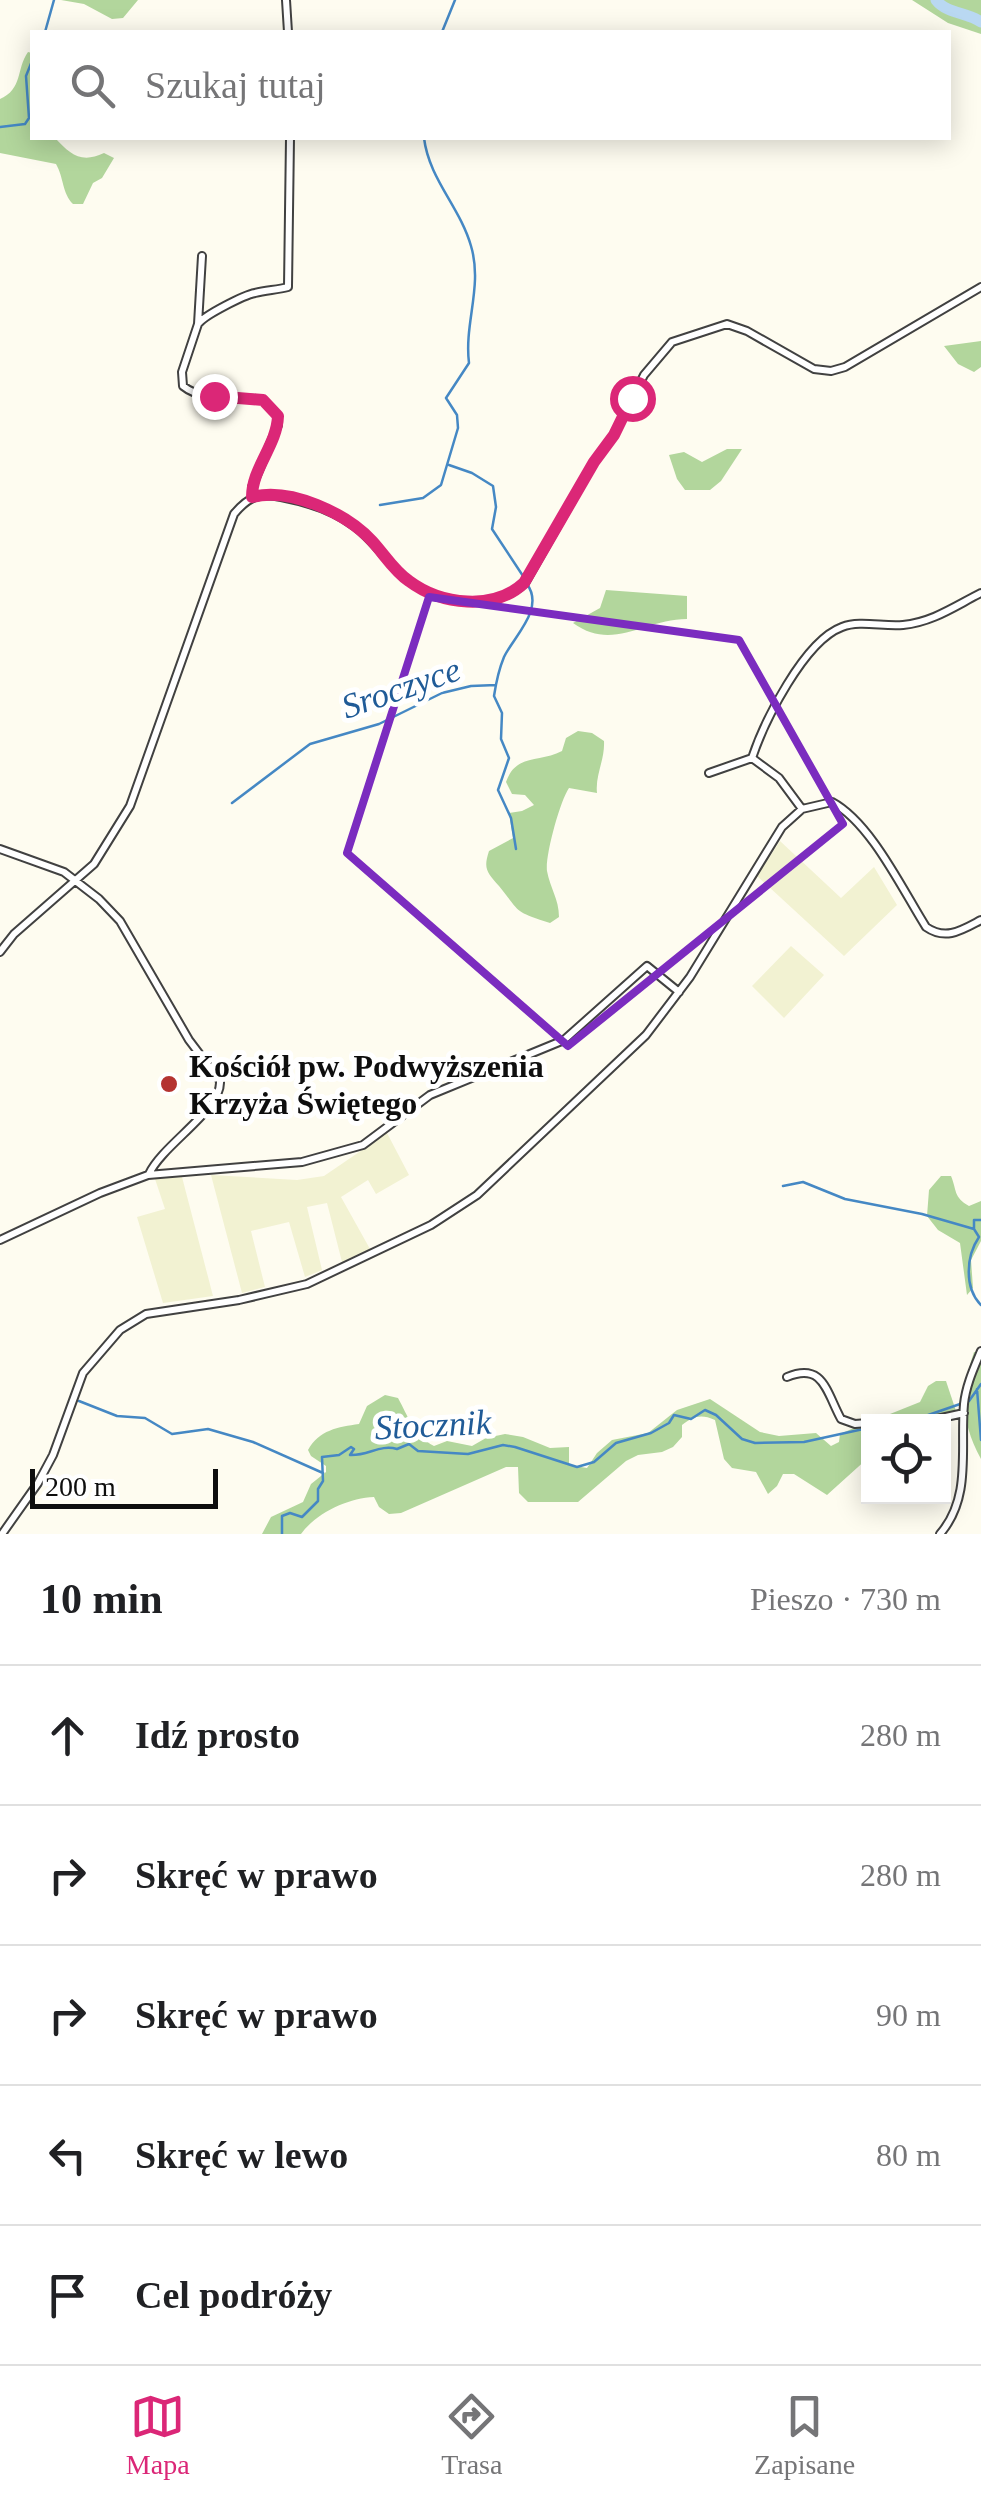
<!DOCTYPE html>
<html lang="pl">
<head>
<meta charset="utf-8">
<style>
  :root { --surface:#fff; --page:#f6f6f6; --text:#202124; --muted:#757577; --line:#e0e0e0; --accent:#db2777 }
  body { margin:0; font-family:Georgia,serif; background:var(--page); color:var(--text) }
  .controls { position:absolute; right:30px; bottom:30px; display:grid; overflow:hidden; border-radius:0px; box-shadow:0 5px 25px #0003 }
  .controls button { width:90px; height:90px; display:grid; place-items:center; padding:0; border:0; border-bottom:2px solid var(--line); background:var(--surface); color:var(--text); font:50px sans-serif }
  .scale { position:absolute; left:30px; bottom:25px; width:188px; box-sizing:border-box; padding-left:10px; border:5px solid #0e0e0e; border-top:0; font-size:28px; line-height:35px; white-space:nowrap; color:#0e0e0e; -webkit-text-stroke:8px #fff; paint-order:stroke }
  .stop { position:absolute; width:30px; height:30px; margin:-22px; border:8px solid #db2777; border-radius:50%; background:#fff }
  .stop.end { background:#db2777; border-color:#fff; box-shadow:0 2px 10px #0008 }
  .list { margin:0; padding:0; list-style:none }
  h2 { display:flex; justify-content:space-between; align-items:center; height:130px; margin:0; padding:0 40px; font-size:42px }
  h2 small { font-size:32px; font-weight:400; color:var(--muted) }
  .list li { display:grid; grid-template-columns:65px 1fr auto; gap:30px; align-items:center; box-sizing:border-box; height:140px; padding:0 40px; border-top:2px solid var(--line) }
  .list b { display:block; font-size:38px; white-space:nowrap }
  .list em { font-size:32px; font-style:normal; color:var(--muted) }
  .icon { flex:none; width:55px; height:55px; fill:none; stroke:currentColor; stroke-width:2; stroke-linecap:round; stroke-linejoin:round }
  .map { position:relative; flex:none; width:981px; height:1534px; overflow:hidden }
  .search { position:absolute; background:var(--surface); box-shadow:0 5px 25px #0003; left:30px; right:30px; top:30px; height:110px; display:flex; align-items:center; gap:25px; box-sizing:border-box; padding:0 35px; border-radius:0px; color:var(--muted); font-size:38px }
  .sheet { height:830px; background:var(--surface) }
  nav { display:flex; justify-content:space-around; align-items:center; box-sizing:border-box; height:140px; border-top:2px solid var(--line); background:var(--surface); font-size:28px; color:var(--muted) }
  nav a { display:grid; justify-items:center; gap:5px }
  nav .on { color:var(--accent) }
  .map>svg:first-child { display:block }
  .farmland { fill:#f2f2d2 }
  .forest { fill:#b2d69c }
  .lines { fill:none; stroke-linecap:round; stroke-linejoin:round }
  .stream { stroke:#4588c4; stroke-width:2.5 }
  .river { stroke:#b9d8f2; stroke-width:11 }
  .minor-casing { stroke:#414141; stroke-width:10 }
  .minor { stroke:#fff; stroke-width:6 }
  .route { stroke:#db2777; stroke-width:12 }
  .marked { fill:none; stroke:#7b2cbf; stroke-width:8; stroke-linejoin:round }
  .poi-dot { fill:#b43330; stroke:#fff; stroke-width:4 }
  .labels { text-anchor:middle; dominant-baseline:central; stroke-width:10; stroke-linejoin:round; paint-order:stroke }
  .poi-label { font-size:32px; font-weight:bold; fill:#0e0e0e; stroke:#fff; text-anchor:start }
  .water-label { font-size:35px; font-style:italic; fill:#205b97; stroke:#fff }
</style>
</head>
<body>
<div class="map">
<svg width="981" height="1534" viewBox="0 0 981 1534">
  <rect width="100%" height="100%" fill="#fefcf0"/>
  <!-- farmland -->
  <path class="farmland" d="M 780,841 L 841,898 L 874,867 L 897,905 L 844,956 L 757,876 Z
    M 791,946 L 824,975 L 784,1018 L 752,986 Z
    M 387,1133 L 409,1175 L 376,1194 L 368,1180 L 341,1197 L 370,1249 L 342,1262 L 327,1203 L 307,1207 L 322,1270 L 305,1277 L 289,1222 L 251,1231 L 265,1287 L 242,1293 L 211,1175 L 297,1180 L 324,1176 Z
    M 182,1177 L 213,1296 L 163,1303 L 137,1217 L 165,1209 L 155,1179 Z"/>
  <!-- forest -->
  <path class="forest" d="M 61,0 L 138,0 L 123,18 L 112,19 L 84,4 Z
    M 912,0 L 981,0 L 981,34 L 948,23 Z
    M 28,52 L 32,53 L 32,138 L 55,138 C 70,154 81,164 104,153 L 114,158 L 102,178 L 93,183 L 83,204 L 73,204 C 62,193 64,178 56,164 L 0,153 L 0,99 C 23,89 16,69 28,52 Z
    M 981,341 L 981,367 L 974,372 L 958,364 L 944,346 Z
    M 727,449 L 742,449 L 721,481 L 710,490 L 685,490 L 677,479 L 669,455 L 684,452 L 702,462 Z
    M 606,590 L 687,596 L 687,619 C 644,619 613,652 573,623 L 600,608 Z
    M 578,731 L 592,733 L 604,741 C 605,760 595,775 597,793 L 569,788 C 560,801 545,856 547,871 C 550,888 559,899 559,917 L 550,923 C 513,911 521,913 499,886 C 487,872 483,869 489,851 L 513,838 L 509,813 L 522,811 L 534,805 L 525,795 L 512,794 L 506,782 C 516,753 540,763 562,751 L 566,738 Z
    M 941,1176 L 951,1176 C 957,1190 953,1197 969,1206 L 981,1201 L 981,1241 L 971,1260 L 973,1288 L 967,1295 L 960,1243 L 938,1230 L 927,1216 L 929,1190 Z
    M 974,1352 L 981,1352 L 981,1459 C 960,1421 961,1391 974,1352 Z
    M 936,1381 L 946,1381 L 956,1411 L 914,1421 L 870,1422 L 920,1402 L 928,1386 Z
    M 385,1395 L 398,1398 C 408,1416 414,1436 434,1446 L 447,1441 L 472,1446 L 486,1438 L 505,1434 L 523,1437 L 550,1448 L 569,1447 L 569,1465 L 587,1468 L 597,1453 L 612,1440 L 648,1433 L 677,1410 L 710,1399 L 760,1432 L 779,1436 L 816,1433 L 831,1446 L 839,1442 L 840,1434 L 868,1422 L 868,1458 L 827,1495 L 794,1474 L 783,1474 L 777,1486 L 768,1494 L 756,1472 L 732,1468 L 724,1459 L 715,1420 C 701,1414 694,1416 682,1425 L 682,1437 L 673,1447 L 662,1452 L 638,1455 L 626,1461 L 578,1502 L 528,1502 L 519,1493 L 518,1467 L 506,1467 L 401,1513 L 389,1514 L 379,1507 L 374,1497 C 348,1498 316,1513 301,1534 L 262,1534 L 271,1517 L 303,1502 L 311,1484 L 326,1472 L 326,1466 L 311,1456 L 308,1450 C 319,1430 338,1427 359,1424 L 367,1406 Z"/>
  <g class="lines">
    <!-- stream -->
    <path class="stream" d="M 45,32 L 54,0
      M 442,32 L 455,0
      M 0,127 L 25,124 L 29,118 L 26,76 L 32,61
      M 449,465 L 472,473 L 493,486 L 496,507 L 492,529 L 523,576
      M 380,505 L 423,498 L 441,485 L 458,428 L 457,415 L 446,398 L 469,363 C 464,323 483,286 471,246 C 460,207 429,179 424,138
      M 232,803 L 310,744 L 379,724 L 442,693 L 471,686 L 496,685
      M 516,849 L 511,818 L 498,790 L 509,758 L 501,739 L 502,713 L 494,696 C 496,683 499,669 504,657 C 514,636 545,609 527,584
      M 783,1186 L 803,1182 L 845,1199 L 922,1214 L 974,1229
      M 981,1220 L 974,1220 L 974,1229 L 979,1237 C 966,1256 964,1288 981,1305
      M 977,1389 L 981,1440
      M 79,1401 L 117,1416 L 145,1418 L 172,1434 L 208,1429 L 253,1442 L 323,1473
      M 969,1401 L 981,1384
      M 908,1422 L 963,1403
      M 282,1534 L 282,1516 L 290,1513 L 302,1517 L 318,1501 L 318,1489 L 323,1481 L 322,1457 L 339,1455 L 351,1447 L 354,1449 L 350,1455 C 368,1456 380,1444 397,1449 L 409,1444 L 418,1451 L 468,1454 L 503,1445 L 515,1447 L 577,1467 L 594,1462 L 616,1443 L 651,1433 L 669,1423 L 674,1415 L 691,1419 L 705,1410 L 716,1415 L 742,1439 L 755,1443 L 804,1442 L 868,1428"/>
    <!-- river -->
    <path class="river" d="M 936,0 C 947,14 967,12 981,22"/>
    <defs>
      <path id="minor" d="M 286,0 L 288,32
        M 202,256 L 198,324 L 182,372 L 183,386 C 204,403 238,395 263,400 L 278,416 L 278,425 L 252,487 L 252,497
        M 199,323 C 205,315 244,295 255,293 C 266,290 277,290 288,287 L 290,138
        M 752,758 C 764,722 804,641 842,627 C 860,620 884,627 903,625 C 933,622 955,606 981,593
        M 752,758 L 779,778 L 802,809
        M 709,773 L 752,758
        M 0,849 L 64,872 L 99,899 L 120,921 L 189,1040 L 220,1081 C 222,1110 163,1144 149,1174
        M 0,952 L 14,934 L 94,864 L 130,806 L 234,514 C 249,496 259,493 281,497 C 307,502 333,510 354,526 C 375,541 388,565 409,581 C 441,605 494,611 525,583 L 594,462 L 614,435 L 644,375 L 672,342 L 727,324 L 747,331 L 814,369 L 831,371 L 845,367 L 981,287
        M 0,1240 L 100,1193 L 148,1175 L 302,1162 L 363,1145 L 430,1095 L 564,1040 L 647,966 L 679,992
        M 787,1377 C 823,1362 826,1391 841,1419 L 855,1424 L 868,1423
        M 880,1422 L 881,1422
        M 923,1422 L 964,1413
        M 2,1534 L 38,1483 L 53,1455 L 83,1373 L 120,1330 L 146,1314 L 239,1300 L 307,1284 L 431,1225 L 477,1195 L 646,1035 L 690,977 L 782,827 L 802,809 L 832,802 C 871,823 902,889 926,927 C 946,941 962,930 981,920
        M 940,1534 C 972,1497 960,1449 964,1404 C 966,1385 974,1368 981,1351"/>
    </defs>
    <!-- minor casing -->
    <use href="#minor" class="minor-casing"/>
    <!-- minor -->
    <use href="#minor" class="minor"/>
  </g>
  <g class="lines">
    <!-- route -->
    <path class="route" d="M 214,396 L 263,400 L 278,416 C 277,445 252,468 252,497 C 290,487 346,513 372,541 C 384,554 394,571 409,581 C 441,605 494,611 524,583 L 594,462 L 614,435 L 632,398"/>
  </g>
  <!-- marked area -->
  <path class="marked" d="M 429,597 L 739,640 L 843,824 L 568,1046 L 347,853 Z"/>
  <!-- markers -->
  <circle class="poi-dot" cx="169" cy="1084" r="10"/>
  <g class="labels">
    <!-- poi labels -->
    <g class="poi-label">
      <text x="189" y="1066">Kościół pw. Podwyższenia<tspan x="189" dy="37">Krzyża Świętego</tspan></text>
    </g>
    <!-- water labels -->
    <g class="water-label">
      <text transform="translate(401 688) rotate(-19)">Sroczyce</text>
      <text transform="translate(433 1425) rotate(-3)">Stocznik</text>
    </g>
  </g>
</svg>
<div class="controls">
<button><svg class="icon" aria-label="locate" viewBox="0 0 24 24"><circle cx="12" cy="12" r="6"/><path d="M12 2v4M12 18v4M2 12h4M18 12h4"/></svg></button>
</div>
<div class="scale">200 m</div>
<div class="stop" style="left:632px;top:398px"></div>
<div class="stop end" style="left:214px;top:396px"></div>
<div class="search"><svg class="icon" aria-label="search" viewBox="0 0 24 24"><circle cx="10" cy="10" r="6"/><path d="M15 15l6 6"/></svg>Szukaj tutaj</div>
</div>
<section class="sheet">
<h2>10 min<small>Pieszo · 730 m</small></h2>
<ul class="list">
<li><svg class="icon" aria-label="ahead" viewBox="0 0 24 24"><path d="M12 20V5M6 11l6-6 6 6"/></svg><div><b>Idź prosto</b></div><em>280 m</em></li>
<li><svg class="icon" aria-label="right" viewBox="0 0 24 24"><path d="M7 20v-9h11M14 6l5 5-5 5"/></svg><div><b>Skręć w prawo</b></div><em>280 m</em></li>
<li><svg class="icon" aria-label="right" viewBox="0 0 24 24"><path d="M7 20v-9h11M14 6l5 5-5 5"/></svg><div><b>Skręć w prawo</b></div><em>90 m</em></li>
<li><svg class="icon" aria-label="left" viewBox="0 0 24 24"><path d="M17 20v-9H6M10 6l-5 5 5 5"/></svg><div><b>Skręć w lewo</b></div><em>80 m</em></li>
<li><svg class="icon" aria-label="arrive" viewBox="0 0 24 24"><path d="M6 21V4h12l-3 4 3 4H6"/></svg><div><b>Cel podróży</b></div></li>
</ul>
</section>
<nav>
<a class="on"><svg class="icon" aria-label="map" viewBox="0 0 24 24"><path d="M3 6l6-2 6 2 6-2v14l-6 2-6-2-6 2zM9 4v14M15 6v14"/></svg>Mapa</a>
<a><svg class="icon" aria-label="directions" viewBox="0 0 24 24"><path d="M12 3l9 9-9 9-9-9zM9 14v-3h6M13 9l2 2-2 2"/></svg>Trasa</a>
<a><svg class="icon" aria-label="saved" viewBox="0 0 24 24"><path d="M7 4h10v16l-5-4-5 4z"/></svg>Zapisane</a>
</nav>
</body>
</html>
